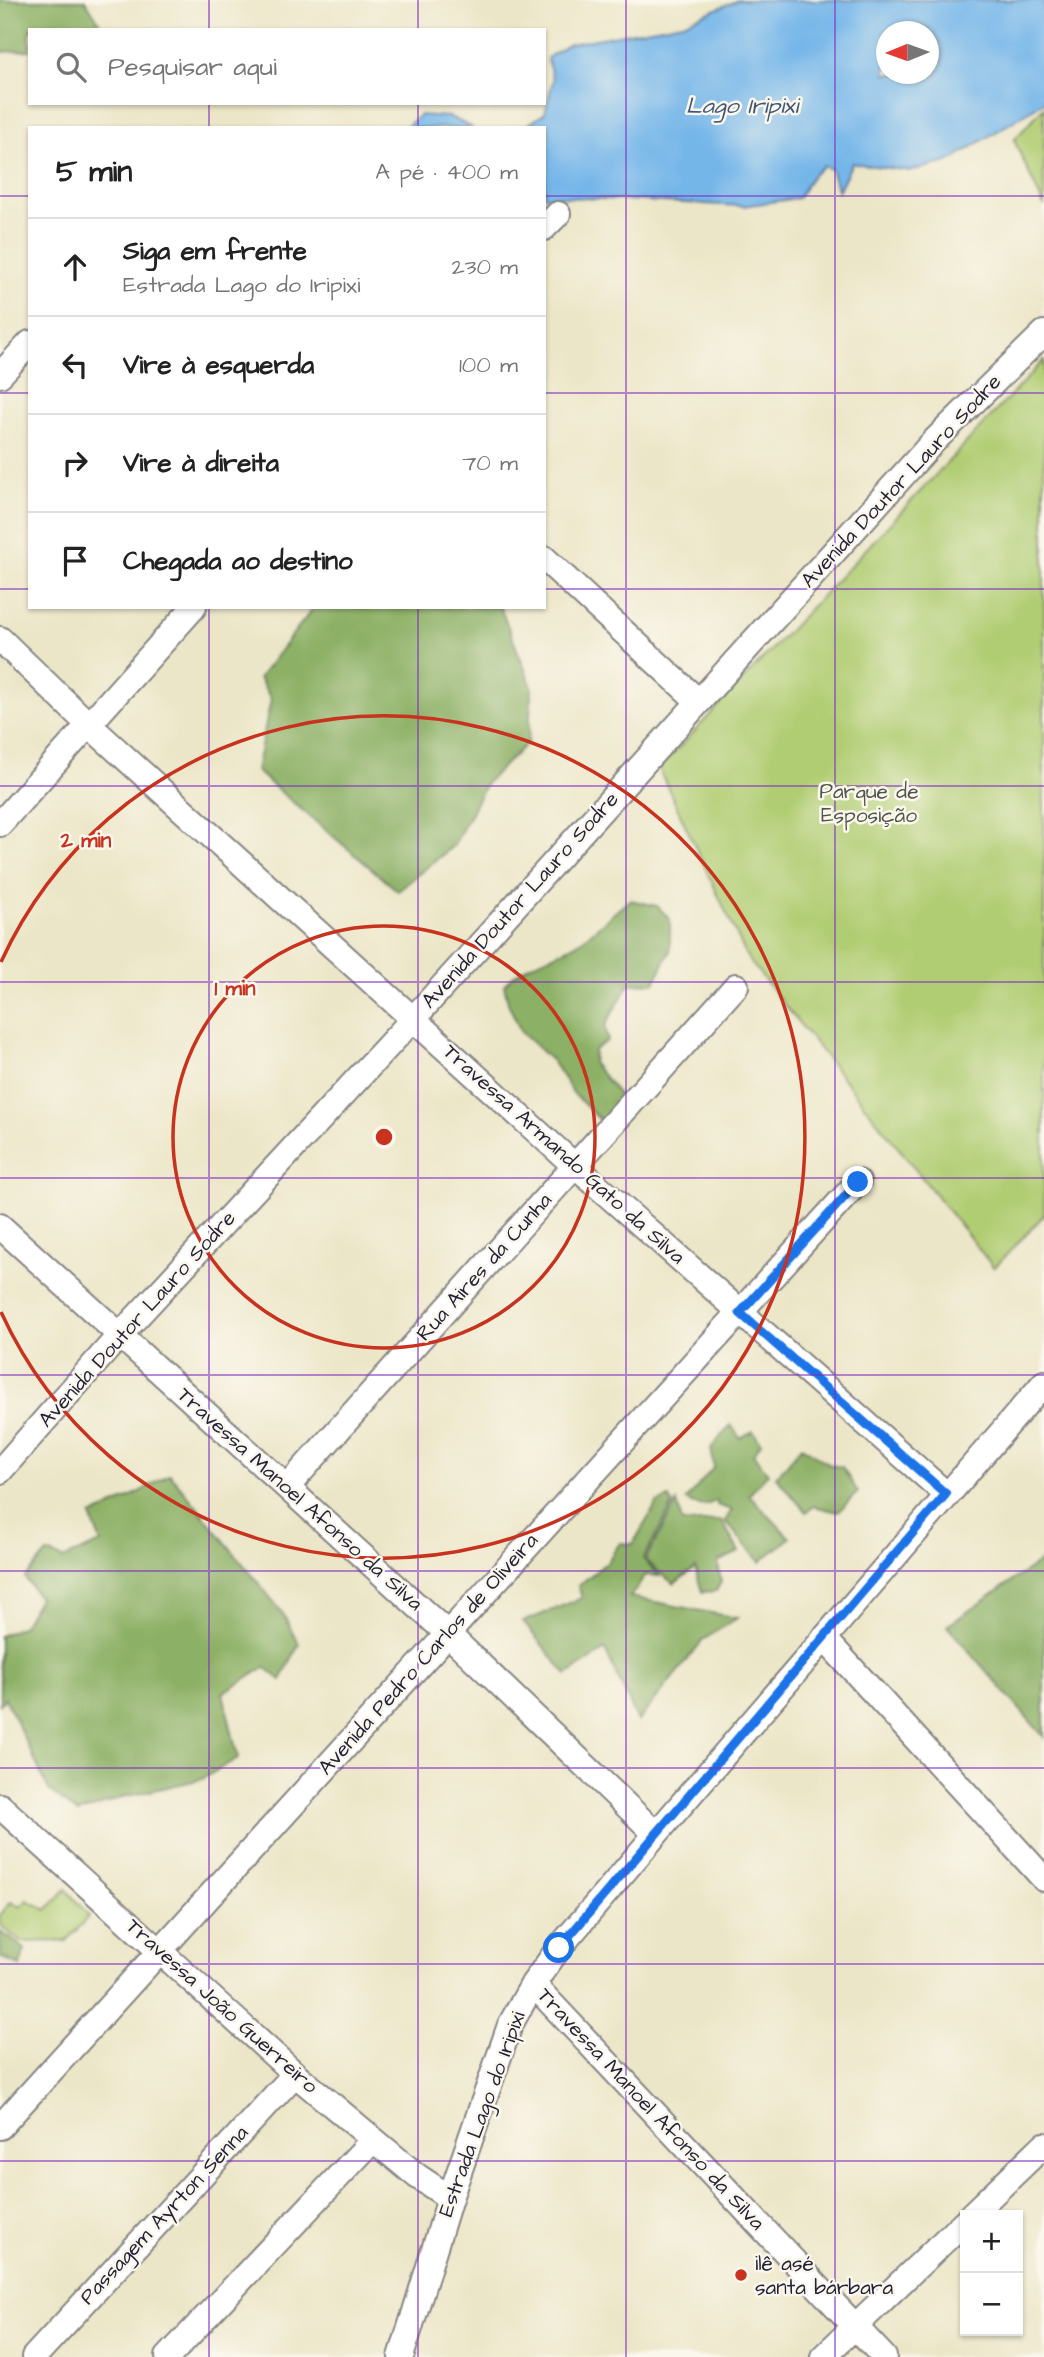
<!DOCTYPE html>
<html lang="pt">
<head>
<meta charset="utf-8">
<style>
  :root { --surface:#fff; --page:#f6f6f6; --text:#222; --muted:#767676; --line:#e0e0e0 }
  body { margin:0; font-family:"Architects Daughter",sans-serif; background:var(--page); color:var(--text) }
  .controls { position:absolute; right:21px; bottom:21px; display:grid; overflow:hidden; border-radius:0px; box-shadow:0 2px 5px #0004 }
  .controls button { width:63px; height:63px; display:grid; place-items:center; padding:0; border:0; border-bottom:2px solid var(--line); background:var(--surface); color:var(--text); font:35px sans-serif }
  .compass { position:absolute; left:876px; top:21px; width:63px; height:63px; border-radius:50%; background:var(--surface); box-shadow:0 2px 5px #0004; rotate:269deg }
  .stop { position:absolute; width:21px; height:21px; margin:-16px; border:5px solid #1a73e8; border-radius:50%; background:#fff }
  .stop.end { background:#1a73e8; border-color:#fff; box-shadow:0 2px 7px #0008 }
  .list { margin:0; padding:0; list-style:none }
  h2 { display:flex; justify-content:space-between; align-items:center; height:91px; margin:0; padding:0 28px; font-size:30px }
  h2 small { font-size:23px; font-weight:400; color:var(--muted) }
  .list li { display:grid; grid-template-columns:46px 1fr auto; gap:21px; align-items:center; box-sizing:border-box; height:98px; padding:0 28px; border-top:2px solid var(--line) }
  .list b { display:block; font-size:26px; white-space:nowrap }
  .list p { margin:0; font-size:23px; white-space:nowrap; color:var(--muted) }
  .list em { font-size:23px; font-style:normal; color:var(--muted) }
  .icon { flex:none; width:38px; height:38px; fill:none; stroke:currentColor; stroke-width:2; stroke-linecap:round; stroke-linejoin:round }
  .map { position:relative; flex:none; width:1044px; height:2357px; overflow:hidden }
  .search { position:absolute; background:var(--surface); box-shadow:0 2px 5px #0004; left:28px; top:28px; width:518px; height:77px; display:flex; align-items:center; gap:18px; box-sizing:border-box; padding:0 24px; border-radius:0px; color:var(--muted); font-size:26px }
  .panel { position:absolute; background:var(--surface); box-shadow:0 2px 5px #0004; left:28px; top:126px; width:518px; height:483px; border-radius:0px }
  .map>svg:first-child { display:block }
  .green { fill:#b1cd73; stroke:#6a7857; stroke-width:2 }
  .forest { fill:#8cb065; stroke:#576950; stroke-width:2 }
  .water { fill:#74b6e9; stroke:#4b6c92; stroke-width:2; fill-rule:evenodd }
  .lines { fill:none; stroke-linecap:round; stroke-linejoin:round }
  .minor-casing { stroke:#878482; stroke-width:28 }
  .minor { stroke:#fff; stroke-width:24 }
  .route { stroke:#1a73e8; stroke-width:9 }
  .grid { fill:none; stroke:#7b2cbf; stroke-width:2; stroke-opacity:0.55 }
  .ring { fill:none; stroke:#c8321e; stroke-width:3.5 }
  .poi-dot { fill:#c8321e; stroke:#fbf7ec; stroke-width:2.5 }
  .labels { text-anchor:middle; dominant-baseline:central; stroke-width:5; stroke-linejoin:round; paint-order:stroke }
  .street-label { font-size:21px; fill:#22223b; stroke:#fbf7ec }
  .park-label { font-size:21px; fill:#4d554c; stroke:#fbf7ec }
  .poi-label { font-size:21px; fill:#22223b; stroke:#fbf7ec; text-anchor:start }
  .water-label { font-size:23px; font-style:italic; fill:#3f5678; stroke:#fbf7ec }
  .centre { fill:#c8321e; stroke:#fbf7ec; stroke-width:3.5 }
  .ring-label { font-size:21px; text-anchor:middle; font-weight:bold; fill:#c8321e; stroke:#fbf7ec; stroke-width:5; stroke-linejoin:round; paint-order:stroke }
</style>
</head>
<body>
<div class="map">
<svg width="1044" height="2357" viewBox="0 0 1044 2357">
  <rect width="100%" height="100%" fill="#fbf7ec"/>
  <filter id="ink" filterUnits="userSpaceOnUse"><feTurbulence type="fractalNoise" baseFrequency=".0143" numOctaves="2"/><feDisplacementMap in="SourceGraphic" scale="14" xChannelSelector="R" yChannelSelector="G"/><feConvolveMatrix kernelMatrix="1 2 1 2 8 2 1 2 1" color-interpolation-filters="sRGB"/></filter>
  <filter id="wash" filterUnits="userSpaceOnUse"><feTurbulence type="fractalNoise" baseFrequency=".00686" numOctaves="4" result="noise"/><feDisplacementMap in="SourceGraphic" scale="28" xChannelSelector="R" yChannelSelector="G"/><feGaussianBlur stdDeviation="1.57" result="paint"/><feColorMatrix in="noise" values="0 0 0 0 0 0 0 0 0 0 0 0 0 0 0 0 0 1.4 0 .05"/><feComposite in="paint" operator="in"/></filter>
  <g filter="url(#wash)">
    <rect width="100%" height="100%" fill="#ece6c8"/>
    <!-- green -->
    <path class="green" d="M 1044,107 L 1044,206 L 1014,140 Z
      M 1044,360 L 1044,1215 L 994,1268 L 748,959 L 659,769 Z
      M 66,1889 L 89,1916 L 67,1941 L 21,1942 L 0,1925 L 0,1915 L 11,1902 L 20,1907 L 27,1900 L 47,1910 Z"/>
    <!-- forest -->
    <path class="forest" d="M 0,0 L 85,0 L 104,30 L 30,30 L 30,50 L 0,52 Z
      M 314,607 L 500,607 L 532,687 L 528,742 L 486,783 L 454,845 L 398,891 L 256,771 L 271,699 L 259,678 Z
      M 630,900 L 657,906 L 670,919 L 670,951 L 654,983 L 629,984 L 605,1026 L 608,1040 L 594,1050 L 593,1064 L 623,1099 L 602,1122 L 574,1094 L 552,1061 L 521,1032 L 508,1003 L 504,985 C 522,963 554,958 579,942 C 597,930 612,913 630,900 Z
      M 731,1425 L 740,1438 L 753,1431 L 761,1443 L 753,1454 L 768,1473 L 749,1495 L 790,1538 L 760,1562 L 725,1521 L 732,1510 L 717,1505 L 717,1500 C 706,1507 697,1507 686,1500 L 714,1467 L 711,1448 Z
      M 802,1446 L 830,1465 L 842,1467 L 858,1492 L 838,1512 L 813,1506 L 806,1512 L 776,1477 Z
      M 170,1474 L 282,1612 L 299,1644 L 281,1680 L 265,1667 L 223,1693 L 238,1758 L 202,1779 L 123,1797 L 78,1813 L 49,1790 L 5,1698 L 0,1704 L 0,1636 L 23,1626 L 39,1598 L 25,1578 L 47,1553 L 63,1559 L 101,1543 L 91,1516 L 127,1499 Z
      M 669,1498 L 673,1504 L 643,1559 L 660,1576 L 646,1575 L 630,1597 L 737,1618 L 703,1640 L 638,1721 L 605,1650 L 567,1675 L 523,1622 L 582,1598 L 578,1586 L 607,1562 L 620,1543 L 633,1544 L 657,1503 Z
      M 677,1502 L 682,1523 L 722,1521 L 739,1552 L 718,1562 L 721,1582 L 716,1591 L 702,1592 L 695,1568 L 674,1584 L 645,1560 Z
      M 1044,1559 L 1044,1737 L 947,1626 Z
      M 0,1931 L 25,1949 L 20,1966 L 0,1957 Z"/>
    <!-- water -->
    <path class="water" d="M 738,0 L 1044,0 L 1044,102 L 948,162 L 910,171 L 852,163 L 838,191 L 831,169 L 823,166 L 812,176 L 798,198 L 743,206 L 544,196 L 544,128 L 523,128 L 545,113 L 553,80 L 547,58 L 569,44 L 683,23 ZM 886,32 L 928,32 L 928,74 L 886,74 Z
      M 420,115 L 450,117 L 473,128 L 405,128 Z"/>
  </g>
  <g filter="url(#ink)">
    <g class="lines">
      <defs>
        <path id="minor" d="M 544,228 L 558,214
          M 0,375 L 30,343
          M 544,558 L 698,701
          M 0,639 L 88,724 L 575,1166 L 946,1494
          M 0,824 L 194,607
          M 0,1226 L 447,1633 L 656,1834
          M 0,1471 L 119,1336 L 414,1018 L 933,442 L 1044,333
          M 288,1486 L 736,986
          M 824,1638 L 1044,1879
          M 0,1806 L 295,2074 L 417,2176 L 450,2198
          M 533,1984 L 884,2357
          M 0,2127 L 858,1182
          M 971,2215 L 1044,2145
          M 34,2357 L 295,2074
          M 168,2357 L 373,2140
          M 401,2357 L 450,2198 L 510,2025 L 533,1984 L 559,1948 L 656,1834 L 1044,1383
          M 823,2357 L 965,2221"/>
      </defs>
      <!-- minor casing -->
      <use href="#minor" class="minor-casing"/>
      <!-- minor -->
      <use href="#minor" class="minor"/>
    </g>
  </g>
  <g class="lines" filter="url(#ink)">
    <!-- route -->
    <path class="route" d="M 559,1948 L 946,1494 L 740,1313 L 858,1182"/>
  </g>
  <!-- grid -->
  <path class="grid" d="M 209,0 L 209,30M 418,0 L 418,30M 626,0 L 626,2357M 835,0 L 835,2357M 209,103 L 209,128M 418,103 L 418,128M 0,196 L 30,196M 544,196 L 1044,196M 0,393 L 30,393M 544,393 L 1044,393M 0,589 L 30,589M 544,589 L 1044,589M 209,607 L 209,2357M 418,607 L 418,2357M 0,786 L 1044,786M 0,982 L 1044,982M 0,1178 L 1044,1178M 0,1375 L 1044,1375M 0,1571 L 1044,1571M 0,1768 L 1044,1768M 0,1964 L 1044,1964M 0,2161 L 1044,2161"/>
  <!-- distance rings -->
  <g class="ring">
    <circle cx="384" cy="1137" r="211"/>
    <path d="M1 962A421 421 0 1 1 1 1312"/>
  </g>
  <!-- markers -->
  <circle class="poi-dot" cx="741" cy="2275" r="7"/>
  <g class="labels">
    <!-- street labels -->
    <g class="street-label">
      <text transform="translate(901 481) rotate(-47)">Avenida Doutor Lauro Sodre</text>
      <text transform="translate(520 900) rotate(-48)">Avenida Doutor Lauro Sodre</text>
      <text transform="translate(564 1154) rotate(42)">Travessa Armando Gato da Silva</text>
      <text transform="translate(484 1267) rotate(-48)">Rua Aires da Cunha</text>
      <text transform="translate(137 1319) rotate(-48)">Avenida Doutor Lauro Sodre</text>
      <text transform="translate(300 1499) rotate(42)">Travessa Manoel Afonso da Silva</text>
      <text transform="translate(428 1654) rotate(-48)">Avenida Pedro Carlos de Oliveira</text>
      <text transform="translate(222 2006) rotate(42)">Travessa João Guerreiro</text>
      <text transform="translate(651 2109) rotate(47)">Travessa Manoel Afonso da Silva</text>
      <text transform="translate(482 2114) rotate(-70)">Estrada Lago do Iripixi</text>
      <text transform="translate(164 2215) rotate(-47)">Passagem Ayrton Senna</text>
    </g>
    <!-- park labels -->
    <g class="park-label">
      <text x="869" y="791">Parque de<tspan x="869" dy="24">Esposição</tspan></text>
    </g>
    <!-- poi labels -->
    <g class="poi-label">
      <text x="755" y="2263">ilê asé<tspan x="755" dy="24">santa bárbara</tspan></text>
    </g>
    <!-- water labels -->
    <g class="water-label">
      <text x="742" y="106">Lago Iripixi</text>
    </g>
  </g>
  <circle cx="384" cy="1137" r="10" class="centre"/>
  <g class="ring-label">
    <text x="86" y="847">2 min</text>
    <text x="235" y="995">1 min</text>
  </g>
</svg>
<div class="controls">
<button>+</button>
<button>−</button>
</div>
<svg class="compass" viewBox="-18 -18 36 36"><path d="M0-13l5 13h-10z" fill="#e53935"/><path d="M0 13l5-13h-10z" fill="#767676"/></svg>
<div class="stop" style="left:559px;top:1948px"></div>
<div class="stop end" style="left:858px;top:1182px"></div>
<div class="search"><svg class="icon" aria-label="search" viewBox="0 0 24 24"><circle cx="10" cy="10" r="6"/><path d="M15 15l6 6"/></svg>Pesquisar aqui</div>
<section class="panel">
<h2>5 min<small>A pé · 400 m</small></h2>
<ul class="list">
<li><svg class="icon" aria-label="ahead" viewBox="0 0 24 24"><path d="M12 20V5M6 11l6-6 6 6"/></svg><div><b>Siga em frente</b><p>Estrada Lago do Iripixi</p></div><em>230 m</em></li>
<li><svg class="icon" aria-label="left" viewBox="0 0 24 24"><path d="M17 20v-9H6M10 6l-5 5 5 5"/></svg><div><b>Vire à esquerda</b></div><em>100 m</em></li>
<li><svg class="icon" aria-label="right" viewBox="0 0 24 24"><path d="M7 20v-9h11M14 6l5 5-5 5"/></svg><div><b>Vire à direita</b></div><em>70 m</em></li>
<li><svg class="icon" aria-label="arrive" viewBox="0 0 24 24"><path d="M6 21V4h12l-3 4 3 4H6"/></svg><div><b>Chegada ao destino</b></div></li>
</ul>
</section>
</div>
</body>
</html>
